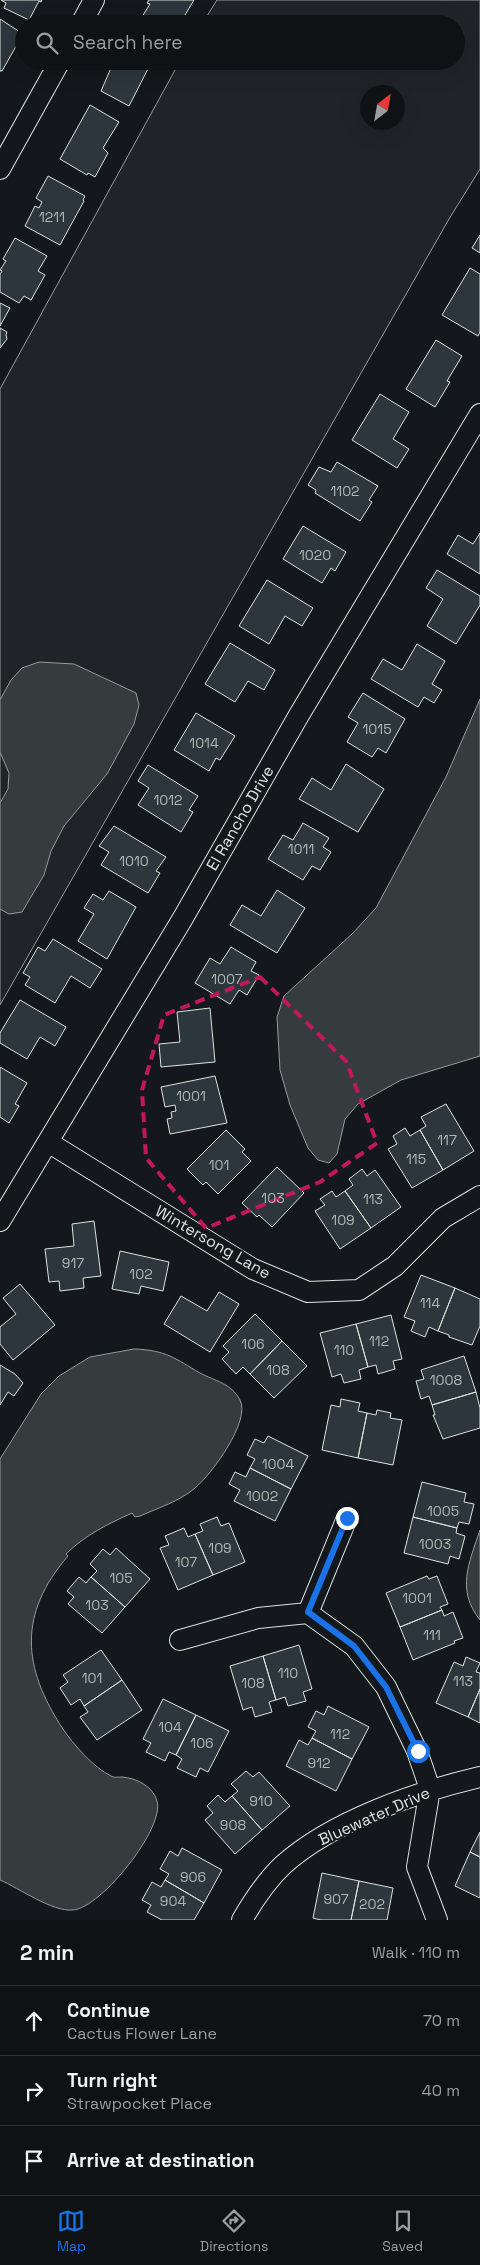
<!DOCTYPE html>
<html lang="en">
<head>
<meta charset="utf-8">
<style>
  :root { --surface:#0f1215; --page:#181b1e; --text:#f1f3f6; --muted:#9b9ea0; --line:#2f3234; --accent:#1a73e8 }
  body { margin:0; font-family:"Space Grotesk",sans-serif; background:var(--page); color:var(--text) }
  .compass { position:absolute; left:360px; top:85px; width:45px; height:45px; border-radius:50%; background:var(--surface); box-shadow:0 5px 20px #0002; rotate:31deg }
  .stop { position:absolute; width:15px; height:15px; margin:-11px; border:4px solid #1a73e8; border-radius:50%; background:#fff }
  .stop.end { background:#1a73e8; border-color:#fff; box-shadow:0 1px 5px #0008 }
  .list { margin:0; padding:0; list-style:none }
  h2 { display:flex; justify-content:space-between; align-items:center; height:65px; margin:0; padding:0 20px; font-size:21px }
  h2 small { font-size:16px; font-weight:400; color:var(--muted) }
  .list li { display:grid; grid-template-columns:32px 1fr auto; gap:15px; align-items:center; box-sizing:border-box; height:70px; padding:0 20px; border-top:1px solid var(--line) }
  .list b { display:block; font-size:19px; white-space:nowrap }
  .list p { margin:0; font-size:16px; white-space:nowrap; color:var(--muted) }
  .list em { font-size:16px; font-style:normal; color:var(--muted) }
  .icon { flex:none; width:28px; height:28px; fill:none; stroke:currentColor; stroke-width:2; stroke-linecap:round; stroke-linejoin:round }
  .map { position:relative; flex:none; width:480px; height:1920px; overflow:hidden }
  .search { position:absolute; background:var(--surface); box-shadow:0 5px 20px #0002; left:15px; right:15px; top:15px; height:55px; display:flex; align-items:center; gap:12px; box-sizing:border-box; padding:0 18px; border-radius:28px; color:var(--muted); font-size:19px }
  .sheet { height:275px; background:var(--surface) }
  nav { display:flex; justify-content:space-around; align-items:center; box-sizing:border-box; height:70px; border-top:1px solid var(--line); background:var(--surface); font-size:14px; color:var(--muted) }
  nav a { display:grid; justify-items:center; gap:2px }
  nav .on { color:var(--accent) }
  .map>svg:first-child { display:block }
  .green { fill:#202428; stroke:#939e99; fill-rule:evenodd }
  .water { fill:#363b3e; stroke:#939e99 }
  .building { fill:#2c363c; stroke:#d8e6dc }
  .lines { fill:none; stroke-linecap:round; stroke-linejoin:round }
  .minor-casing { stroke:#d8e6dc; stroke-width:22 }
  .minor { stroke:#14181c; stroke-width:20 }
  .route { stroke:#1a73e8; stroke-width:6 }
  .marked { fill:none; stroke:#c2185b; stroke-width:4; stroke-dasharray:10 6; stroke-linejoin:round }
  .labels { text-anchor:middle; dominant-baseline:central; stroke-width:4; stroke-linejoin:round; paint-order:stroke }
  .number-label { font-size:14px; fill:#adbab4 }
  .street-label { font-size:16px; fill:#d8e6dc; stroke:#14181c }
</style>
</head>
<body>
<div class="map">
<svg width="480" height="1920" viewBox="0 0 480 1920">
  <rect width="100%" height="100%" fill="#14181c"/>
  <!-- green -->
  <path class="green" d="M 217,0 L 480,0 L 480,169 L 449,219 L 0,1005 L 0,389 L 180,61 L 456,61 L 456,24 L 202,24 ZM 368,92 L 398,92 L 398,122 L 368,122 Z"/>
  <!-- water -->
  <path class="water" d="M 39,662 L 74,664 L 136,693 L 139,705 L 134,724 L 119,752 L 107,774 L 64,826 L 51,851 L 44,875 L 22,912 L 9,914 L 0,909 L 0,803 L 8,789 L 9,773 L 0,752 L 0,700 L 11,680 L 22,668 Z
    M 480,699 L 480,1056 L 401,1080 L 358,1104 L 345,1119 L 337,1154 L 329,1163 L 318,1160 L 308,1148 L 290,1105 L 280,1070 L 277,1017 L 284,996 L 352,934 L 376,908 L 446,777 Z
    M 134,1349 C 166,1350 176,1359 200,1373 C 215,1381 231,1383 240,1400 C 251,1421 211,1475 195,1488 C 180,1501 158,1508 140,1516 L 135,1517 L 132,1513 C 108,1524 85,1535 66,1554 L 68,1556 C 18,1614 22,1667 63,1729 C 73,1744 94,1768 111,1776 C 114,1778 118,1777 122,1777 C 136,1778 153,1786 157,1801 C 165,1828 101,1908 73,1910 C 52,1912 19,1888 0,1880 L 0,1459 L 41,1394 L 59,1376 L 90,1357 Z
    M 480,1530 L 480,1620 C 456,1590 469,1563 480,1530 Z"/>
  <!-- building -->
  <path class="building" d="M 1,0 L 42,0 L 41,2 L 39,1 L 29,20 L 4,8 L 6,3 Z
    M 149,0 L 194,0 L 185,15 L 194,21 L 192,24 L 147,24 L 140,20 L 150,4 L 147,3 Z
    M 0,19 L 23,34 L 2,71 L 0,71 Z
    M 114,61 L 152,61 L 129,106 L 101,91 Z
    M 90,105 L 119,122 L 103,148 L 108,153 L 95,177 L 88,173 L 87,175 L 60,159 Z
    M 48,176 L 85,196 L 83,200 L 84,201 L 60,245 L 25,226 L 35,206 L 39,208 L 42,202 L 36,198 Z
    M 480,235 L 480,253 L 472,248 Z
    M 15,238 L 47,256 L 38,271 L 45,275 L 31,300 L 24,296 L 19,303 L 0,292 L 0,274 L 2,271 L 0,270 L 6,261 L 3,259 Z
    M 470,268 L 480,274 L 480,332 L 478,336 L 442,315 Z
    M 0,303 L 10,308 L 0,326 Z
    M 0,328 L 7,332 L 6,335 L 7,339 L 0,348 Z
    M 436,340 L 462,356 L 447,381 L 450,382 L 435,407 L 406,389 Z
    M 380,394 L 409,412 L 393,439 L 409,449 L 397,468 L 352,440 Z
    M 337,462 L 378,486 L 369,500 L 372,502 L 360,521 L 315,493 L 316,490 L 308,485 L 319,467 L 331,472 Z
    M 303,526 L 346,552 L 335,571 L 331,568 L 322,583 L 283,559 Z
    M 480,533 L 480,574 L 447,554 L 458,535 L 473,544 Z
    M 437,570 L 480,596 L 480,605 L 456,644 L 427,626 L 443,599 L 426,588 Z
    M 267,580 L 313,608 L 302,626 L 285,616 L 269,644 L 239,626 Z
    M 230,643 L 275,670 L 264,690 L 248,681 L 235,702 L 205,684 Z
    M 417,644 L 445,661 L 432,684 L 442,690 L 434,703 L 424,697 L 418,707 L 371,679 L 383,659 L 402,670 Z
    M 363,693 L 405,719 L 386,753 L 378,748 L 372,757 L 347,742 L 358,723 L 348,717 Z
    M 196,713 L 235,736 L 220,760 L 216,758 L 209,771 L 174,750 Z
    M 346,764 L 384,789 L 358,832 L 299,799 L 312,778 L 331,790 Z
    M 148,765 L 198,796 L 189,810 L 193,812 L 181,832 L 138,805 L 149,788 L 138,781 Z
    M 303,823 L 329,838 L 323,847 L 331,852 L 320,870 L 312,866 L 303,880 L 268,859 L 283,835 L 293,840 Z
    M 114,826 L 166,857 L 156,871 L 160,873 L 148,893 L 101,865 L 109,852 L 99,846 Z
    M 277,890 L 305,908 L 277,953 L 230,925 L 242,905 L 261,916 Z
    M 109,891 L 136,907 L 107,959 L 78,941 L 94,914 L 84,908 L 93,894 L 103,900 Z
    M 53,939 L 102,969 L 90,988 L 71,976 L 55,1003 L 25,985 L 30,977 L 23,973 L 38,947 L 45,951 Z
    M 231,947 L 256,962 L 251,971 L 259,975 L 247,995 L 239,990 L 230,1004 L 195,983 L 210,958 L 220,964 Z
    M 20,1000 L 66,1027 L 55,1046 L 40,1037 L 27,1059 L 0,1043 L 0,1033 Z
    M 210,1008 L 215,1062 L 161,1067 L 159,1044 L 180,1042 L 177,1012 Z
    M 0,1067 L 27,1083 L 15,1104 L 19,1106 L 9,1123 L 0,1117 Z
    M 215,1076 L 227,1123 L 170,1134 L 167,1119 L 172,1118 L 171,1112 L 176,1111 L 175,1105 L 165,1107 L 161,1087 Z
    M 446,1104 L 474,1151 L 443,1170 L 420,1130 L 426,1126 L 421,1117 Z
    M 405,1128 L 410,1136 L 420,1130 L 443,1170 L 412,1188 L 388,1149 L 397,1144 L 393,1136 Z
    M 226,1130 L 245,1149 L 242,1152 L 251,1161 L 218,1194 L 206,1182 L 203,1185 L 187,1169 Z
    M 277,1167 L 304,1193 L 272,1227 L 259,1215 L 257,1217 L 242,1203 Z
    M 362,1169 L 367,1176 L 375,1170 L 401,1207 L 371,1228 L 345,1191 L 353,1185 L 349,1179 Z
    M 332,1191 L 336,1197 L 345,1191 L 371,1228 L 340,1249 L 315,1211 L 325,1205 L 320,1199 Z
    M 94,1221 L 101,1276 L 83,1278 L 84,1288 L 60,1291 L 59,1281 L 49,1282 L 45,1249 L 74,1246 L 72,1224 Z
    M 120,1251 L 169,1262 L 163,1291 L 141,1286 L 139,1294 L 112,1289 Z
    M 421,1275 L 455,1288 L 438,1331 L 429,1327 L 425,1337 L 411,1331 L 415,1321 L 404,1317 Z
    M 20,1284 L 55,1325 L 13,1360 L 0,1344 L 0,1327 L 16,1314 L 3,1298 Z
    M 455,1288 L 480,1299 L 480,1326 L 472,1345 L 449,1337 L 449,1335 L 438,1331 Z
    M 219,1292 L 239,1304 L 210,1352 L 164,1324 L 181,1296 L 207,1311 Z
    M 255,1314 L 282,1341 L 250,1374 L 243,1367 L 236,1374 L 222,1359 L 229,1352 L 223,1346 Z
    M 391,1315 L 402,1359 L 393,1361 L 395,1369 L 378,1374 L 376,1365 L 368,1367 L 356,1324 Z
    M 356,1324 L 368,1367 L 359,1370 L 361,1379 L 344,1383 L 341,1374 L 332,1377 L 320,1333 Z
    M 282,1341 L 307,1366 L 274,1398 L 250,1374 Z
    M 464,1356 L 476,1392 L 432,1405 L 429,1396 L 421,1399 L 416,1381 L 424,1379 L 421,1370 Z
    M 0,1365 L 15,1374 L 23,1383 L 14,1396 L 8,1392 L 0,1405 Z
    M 476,1392 L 480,1408 L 480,1428 L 443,1439 L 433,1415 L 435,1415 L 432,1405 Z
    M 341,1399 L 360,1403 L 358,1411 L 367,1413 L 358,1458 L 322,1450 L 331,1405 L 340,1407 Z
    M 377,1410 L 391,1413 L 390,1418 L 402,1420 L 393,1465 L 358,1458 L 367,1413 L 376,1415 Z
    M 268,1436 L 308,1456 L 291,1489 L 250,1468 L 255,1459 L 247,1455 L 255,1439 L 264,1443 Z
    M 250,1468 L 291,1489 L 275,1521 L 234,1501 L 240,1490 L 229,1484 L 235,1472 L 246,1477 Z
    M 422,1482 L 466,1493 L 464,1502 L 474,1504 L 469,1524 L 459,1522 L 457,1528 L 413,1517 Z
    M 217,1517 L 221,1526 L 229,1523 L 245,1562 L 213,1575 L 195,1534 L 203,1531 L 200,1524 Z
    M 413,1517 L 457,1528 L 456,1533 L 465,1536 L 459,1559 L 450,1556 L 448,1564 L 404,1553 Z
    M 184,1528 L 188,1537 L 195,1534 L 213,1575 L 178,1590 L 160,1548 L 169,1545 L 165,1536 Z
    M 116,1548 L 150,1579 L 125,1607 L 91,1577 L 97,1571 L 90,1564 L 103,1549 L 110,1555 Z
    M 427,1576 L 429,1579 L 437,1576 L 448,1604 L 440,1607 L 442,1610 L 400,1627 L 386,1593 Z
    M 79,1577 L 86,1583 L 91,1577 L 125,1607 L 102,1633 L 68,1604 L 74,1597 L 67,1591 Z
    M 442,1610 L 444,1616 L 453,1612 L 463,1638 L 454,1641 L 455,1643 L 413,1660 L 400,1627 Z
    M 299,1645 L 312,1689 L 303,1692 L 306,1701 L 288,1706 L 285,1697 L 276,1700 L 263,1656 Z
    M 101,1650 L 122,1680 L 84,1706 L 80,1699 L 71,1705 L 60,1688 L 68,1682 L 63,1675 Z
    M 263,1656 L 276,1700 L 269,1702 L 272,1712 L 255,1717 L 252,1707 L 243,1710 L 230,1666 Z
    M 466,1657 L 480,1663 L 476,1672 L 480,1673 L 480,1689 L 468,1717 L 436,1703 L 454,1662 L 463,1666 Z
    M 122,1680 L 142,1710 L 97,1740 L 80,1717 L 88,1712 L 84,1706 Z
    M 480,1689 L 480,1723 L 468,1717 Z
    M 163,1699 L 196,1715 L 176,1755 L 169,1752 L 165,1761 L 146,1752 L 151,1743 L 143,1739 Z
    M 328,1706 L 369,1727 L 352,1759 L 312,1738 L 316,1731 L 308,1727 L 316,1711 L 324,1715 Z
    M 196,1715 L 229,1731 L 208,1772 L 200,1768 L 196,1777 L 177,1768 L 182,1759 L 176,1755 Z
    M 312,1738 L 352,1759 L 336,1791 L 286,1766 L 299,1740 L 308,1745 Z
    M 246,1771 L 253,1777 L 259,1772 L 290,1806 L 262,1830 L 232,1796 L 238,1791 L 231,1784 Z
    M 218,1795 L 225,1802 L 232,1796 L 262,1830 L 235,1854 L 205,1820 L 213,1813 L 207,1806 Z
    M 480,1832 L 480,1857 L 470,1852 Z
    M 182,1848 L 222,1870 L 204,1903 L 165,1880 L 169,1874 L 160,1869 L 170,1851 L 178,1856 Z
    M 470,1852 L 480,1857 L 480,1898 L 455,1886 Z
    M 322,1873 L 359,1881 L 351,1920 L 321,1920 L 313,1918 Z
    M 165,1880 L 204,1903 L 194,1920 L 162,1920 L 147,1912 L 151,1905 L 142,1900 L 152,1882 L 161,1887 Z
    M 359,1881 L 393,1888 L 387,1920 L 351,1920 Z"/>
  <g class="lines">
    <defs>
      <path id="minor" d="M 81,24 L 94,0
        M 0,169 L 60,61
        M 48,1142 L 253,1269 L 308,1292 L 359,1290 L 395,1266 L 443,1218 L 480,1196
        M 0,1221 L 183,918 L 299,715 L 480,414
        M 308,1613 L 347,1518
        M 180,1640 L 258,1618 L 308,1613 L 354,1646 L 386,1687 L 417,1751 L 430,1789 L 417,1867 L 437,1920
        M 242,1920 C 253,1901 267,1880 283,1865 C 332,1821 416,1792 480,1777"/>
    </defs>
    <!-- minor casing -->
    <use href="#minor" class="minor-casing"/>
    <!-- minor -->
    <use href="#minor" class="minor"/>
  </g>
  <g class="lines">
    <!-- route -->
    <path class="route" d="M 347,1518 L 308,1612 L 354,1646 L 386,1687 L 418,1751"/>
  </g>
  <!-- marked area -->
  <path class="marked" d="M 260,977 L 346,1061 L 377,1143 L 320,1182 L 206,1228 L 146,1158 L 142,1090 L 164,1015 Z"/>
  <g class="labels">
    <!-- number labels -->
    <g class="number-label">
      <text x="52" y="217">1211</text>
      <text x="345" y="491">1102</text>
      <text x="315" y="555">1020</text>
      <text x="377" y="729">1015</text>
      <text x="204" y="743">1014</text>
      <text x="168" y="800">1012</text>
      <text x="301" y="849">1011</text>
      <text x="134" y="861">1010</text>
      <text x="227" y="979">1007</text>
      <text x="191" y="1096">1001</text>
      <text x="447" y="1140">117</text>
      <text x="416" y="1159">115</text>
      <text x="219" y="1165">101</text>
      <text x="273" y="1198">103</text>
      <text x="373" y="1199">113</text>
      <text x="343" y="1220">109</text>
      <text x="73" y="1263">917</text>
      <text x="141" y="1274">102</text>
      <text x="430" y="1303">114</text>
      <text x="379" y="1341">112</text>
      <text x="253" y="1344">106</text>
      <text x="344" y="1350">110</text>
      <text x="278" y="1370">108</text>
      <text x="446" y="1380">1008</text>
      <text x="278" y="1464">1004</text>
      <text x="262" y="1496">1002</text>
      <text x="443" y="1511">1005</text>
      <text x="435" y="1544">1003</text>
      <text x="220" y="1548">109</text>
      <text x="186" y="1562">107</text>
      <text x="121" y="1578">105</text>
      <text x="417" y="1598">1001</text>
      <text x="97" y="1605">103</text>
      <text x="432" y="1635">111</text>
      <text x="288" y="1673">110</text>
      <text x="92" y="1678">101</text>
      <text x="463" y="1681">113</text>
      <text x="253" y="1683">108</text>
      <text x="170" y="1727">104</text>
      <text x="340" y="1734">112</text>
      <text x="202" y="1743">106</text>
      <text x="319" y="1763">912</text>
      <text x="261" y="1801">910</text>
      <text x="233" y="1825">908</text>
      <text x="193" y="1877">906</text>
      <text x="336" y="1899">907</text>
      <text x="173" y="1901">904</text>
      <text x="372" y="1904">202</text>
    </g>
    <!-- street labels -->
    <g class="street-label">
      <text transform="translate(240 818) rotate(-60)">El Rancho Drive</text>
      <text transform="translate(213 1242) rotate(30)">Wintersong Lane</text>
      <text transform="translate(374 1816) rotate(-24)">Bluewater Drive</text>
    </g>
  </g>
</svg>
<svg class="compass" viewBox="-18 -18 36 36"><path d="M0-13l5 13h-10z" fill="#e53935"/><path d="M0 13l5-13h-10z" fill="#9b9ea0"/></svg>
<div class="stop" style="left:418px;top:1751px"></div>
<div class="stop end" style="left:347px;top:1518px"></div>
<div class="search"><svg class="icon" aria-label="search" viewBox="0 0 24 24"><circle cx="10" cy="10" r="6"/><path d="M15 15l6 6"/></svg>Search here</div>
</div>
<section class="sheet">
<h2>2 min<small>Walk · 110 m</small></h2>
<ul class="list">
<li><svg class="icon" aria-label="ahead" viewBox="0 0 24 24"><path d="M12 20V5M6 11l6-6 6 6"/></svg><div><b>Continue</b><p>Cactus Flower Lane</p></div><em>70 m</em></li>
<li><svg class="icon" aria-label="right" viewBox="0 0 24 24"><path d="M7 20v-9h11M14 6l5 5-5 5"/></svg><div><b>Turn right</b><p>Strawpocket Place</p></div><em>40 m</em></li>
<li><svg class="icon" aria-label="arrive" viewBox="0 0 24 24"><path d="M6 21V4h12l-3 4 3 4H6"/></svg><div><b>Arrive at destination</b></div></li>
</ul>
</section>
<nav>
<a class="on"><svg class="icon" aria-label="map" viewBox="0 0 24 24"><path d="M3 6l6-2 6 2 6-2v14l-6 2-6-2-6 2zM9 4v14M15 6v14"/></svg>Map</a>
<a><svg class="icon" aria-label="directions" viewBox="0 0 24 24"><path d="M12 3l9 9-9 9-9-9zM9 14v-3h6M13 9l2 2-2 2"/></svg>Directions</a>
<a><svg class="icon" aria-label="saved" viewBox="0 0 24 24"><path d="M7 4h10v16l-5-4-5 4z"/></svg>Saved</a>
</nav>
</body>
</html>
